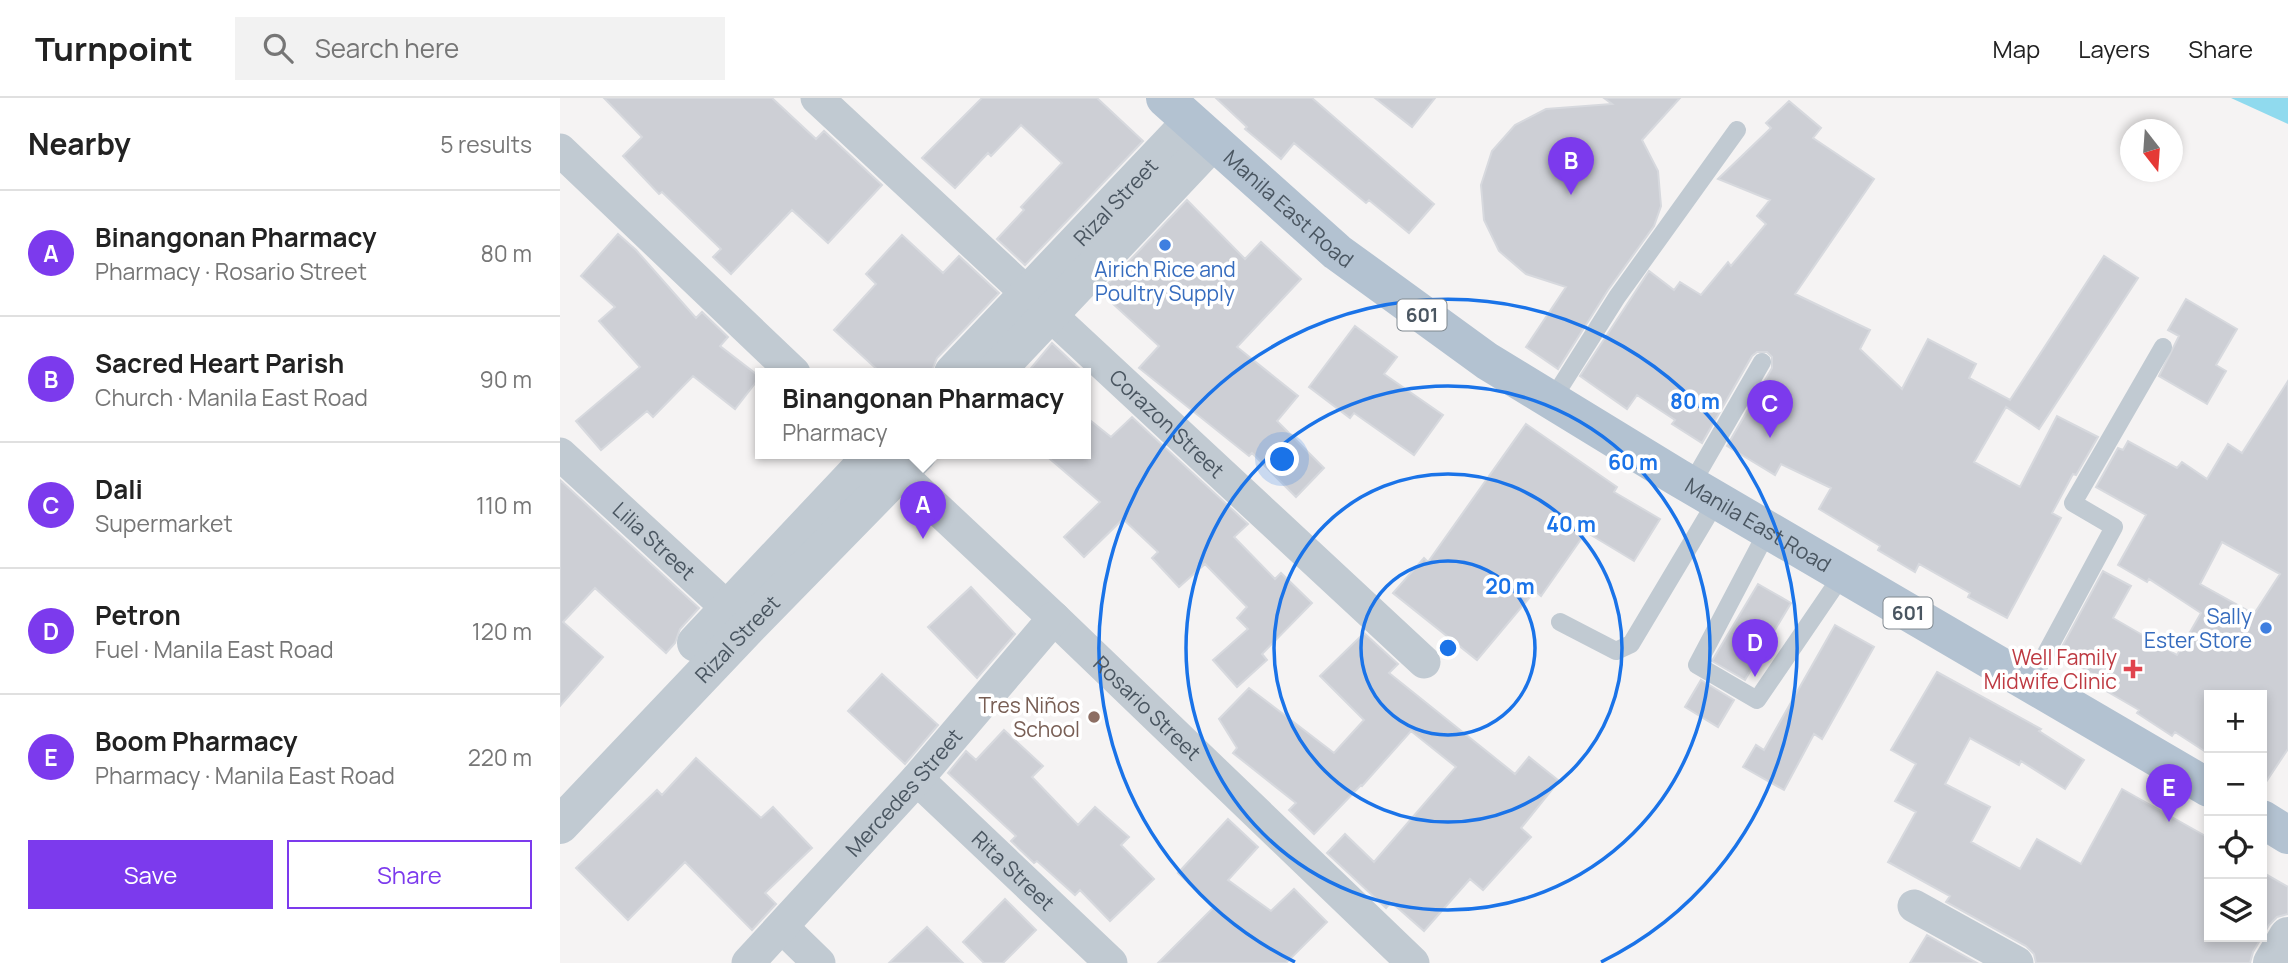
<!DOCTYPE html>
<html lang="en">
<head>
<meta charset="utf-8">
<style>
  :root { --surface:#fff; --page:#f2f2f2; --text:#222; --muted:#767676; --line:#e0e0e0; --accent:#7c3aed }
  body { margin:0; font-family:Manrope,sans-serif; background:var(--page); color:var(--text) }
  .controls { position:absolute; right:21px; bottom:21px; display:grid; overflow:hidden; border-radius:0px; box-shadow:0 4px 10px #0003 }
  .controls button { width:63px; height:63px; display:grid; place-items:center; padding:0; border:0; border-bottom:2px solid var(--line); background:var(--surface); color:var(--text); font:35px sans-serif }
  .compass { position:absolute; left:1560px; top:21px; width:63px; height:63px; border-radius:50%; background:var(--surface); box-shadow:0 4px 10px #0003; rotate:163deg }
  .you { position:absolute; left:723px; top:362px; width:24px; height:24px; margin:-18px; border:5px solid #fff; border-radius:50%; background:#1a73e8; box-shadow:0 0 0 10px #1a73e833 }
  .badge { display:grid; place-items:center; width:46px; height:46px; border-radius:50%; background:var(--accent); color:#fff; font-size:23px; font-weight:700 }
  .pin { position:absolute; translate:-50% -58px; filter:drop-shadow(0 2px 4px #0008) }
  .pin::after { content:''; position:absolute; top:37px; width:24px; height:21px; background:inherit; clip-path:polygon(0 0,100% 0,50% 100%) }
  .popup { position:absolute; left:195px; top:270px; width:336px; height:91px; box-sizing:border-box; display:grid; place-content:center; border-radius:0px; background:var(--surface); filter:drop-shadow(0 2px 5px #0005); font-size:23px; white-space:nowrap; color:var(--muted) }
  .popup b { font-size:26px; color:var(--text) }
  .popup::after { content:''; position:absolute; left:50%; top:100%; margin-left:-14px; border:14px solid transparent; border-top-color:var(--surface) }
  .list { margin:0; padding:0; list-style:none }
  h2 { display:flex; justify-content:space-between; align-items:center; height:91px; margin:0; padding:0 28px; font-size:30px }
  h2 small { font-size:23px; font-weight:400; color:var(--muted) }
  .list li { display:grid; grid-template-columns:46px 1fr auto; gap:21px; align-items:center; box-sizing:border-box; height:126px; padding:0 28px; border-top:2px solid var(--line) }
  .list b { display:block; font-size:26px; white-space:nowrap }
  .list p { margin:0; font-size:23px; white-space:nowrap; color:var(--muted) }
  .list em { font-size:23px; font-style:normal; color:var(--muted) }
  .actions { display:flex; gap:14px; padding:21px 28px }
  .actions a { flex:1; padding:16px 0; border:2px solid var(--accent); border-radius:0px; text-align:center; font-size:24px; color:var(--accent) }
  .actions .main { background:var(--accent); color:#fff }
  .icon { flex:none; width:38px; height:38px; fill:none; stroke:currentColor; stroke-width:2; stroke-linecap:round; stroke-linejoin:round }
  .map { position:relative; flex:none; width:1728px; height:865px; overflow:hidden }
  header { display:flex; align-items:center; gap:42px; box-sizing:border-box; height:98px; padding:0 35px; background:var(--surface); border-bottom:2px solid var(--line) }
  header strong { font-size:33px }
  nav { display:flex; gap:38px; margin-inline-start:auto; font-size:24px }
  .search { width:490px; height:63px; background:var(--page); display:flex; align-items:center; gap:18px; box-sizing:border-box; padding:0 24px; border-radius:0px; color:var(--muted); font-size:26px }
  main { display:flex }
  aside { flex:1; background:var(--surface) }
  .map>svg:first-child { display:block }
  .water { fill:#90daee }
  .building { fill:#cdcfd5; stroke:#d7d9de; stroke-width:2; fill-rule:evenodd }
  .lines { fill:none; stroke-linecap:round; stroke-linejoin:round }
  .service { stroke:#c1cad2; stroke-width:18 }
  .minor { stroke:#c1cad2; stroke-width:33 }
  .tertiary { stroke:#c1cad2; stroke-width:38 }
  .primary { stroke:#b3c2d1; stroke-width:38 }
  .ring { fill:none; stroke:#1a73e8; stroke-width:3.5 }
  .shop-dot { fill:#3f7fe0; stroke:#fff; stroke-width:2.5 }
  .health-dot { fill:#e0444e; stroke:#fff; stroke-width:2.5 }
  .education-dot { fill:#8d6e63; stroke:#fff; stroke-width:2.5 }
  .labels { text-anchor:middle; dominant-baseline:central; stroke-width:7; stroke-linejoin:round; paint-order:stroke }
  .shield { fill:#fff; stroke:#808990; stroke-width:2 }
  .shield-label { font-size:19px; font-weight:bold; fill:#4a5661 }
  .street-label { font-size:21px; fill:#4a5661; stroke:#fff }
  .shop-label { font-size:21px; fill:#366cbe; stroke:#fff }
  .health-label { font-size:21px; fill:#be3a42; stroke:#fff; text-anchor:end }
  .education-label { font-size:21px; fill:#785e54; stroke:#fff; text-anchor:end }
  .centre { fill:#1a73e8; stroke:#fff; stroke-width:3.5 }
  .ring-label { font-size:21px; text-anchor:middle; font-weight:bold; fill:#1a73e8; stroke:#fff; stroke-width:7; stroke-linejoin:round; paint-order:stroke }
</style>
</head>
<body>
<header>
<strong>Turnpoint</strong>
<div class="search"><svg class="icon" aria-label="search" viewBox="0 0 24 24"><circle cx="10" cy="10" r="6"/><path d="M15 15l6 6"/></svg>Search here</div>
<nav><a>Map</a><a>Layers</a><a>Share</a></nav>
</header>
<main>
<aside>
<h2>Nearby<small>5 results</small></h2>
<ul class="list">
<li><span class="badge">A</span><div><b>Binangonan Pharmacy</b><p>Pharmacy · Rosario Street</p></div><em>80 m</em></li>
<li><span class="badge">B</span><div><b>Sacred Heart Parish</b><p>Church · Manila East Road</p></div><em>90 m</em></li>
<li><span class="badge">C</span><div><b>Dali</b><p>Supermarket</p></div><em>110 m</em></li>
<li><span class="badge">D</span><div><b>Petron</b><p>Fuel · Manila East Road</p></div><em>120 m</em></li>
<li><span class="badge">E</span><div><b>Boom Pharmacy</b><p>Pharmacy · Manila East Road</p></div><em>220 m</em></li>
</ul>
<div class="actions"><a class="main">Save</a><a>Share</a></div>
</aside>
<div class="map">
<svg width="1728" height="865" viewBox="0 0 1728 865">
  <rect width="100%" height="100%" fill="#f5f3f3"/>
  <!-- water -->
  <path class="water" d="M 1671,0 L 1728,0 L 1728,26 Z"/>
  <!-- building -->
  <path class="building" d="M 44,0 L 212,0 L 256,41 L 264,33 L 322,87 L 268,145 L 232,112 L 171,176 L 153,159 L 161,151 L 102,94 L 99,96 L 63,58 L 82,39 Z
    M 422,0 L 537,0 L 583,43 L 465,167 L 437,141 L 464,112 L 461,109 L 502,65 L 461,27 L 431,58 L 428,55 L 395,90 L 362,60 Z
    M 656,0 L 752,0 L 874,106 L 849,135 L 809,102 L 806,105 L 734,45 L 721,61 L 685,31 L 687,29 Z
    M 815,0 L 875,0 L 852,29 Z
    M 1044,0 L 1120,0 L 1082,42 L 1098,73 L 1101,108 L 1094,128 L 1048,192 L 998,271 L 966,249 L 1006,189 L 966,176 L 939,153 L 924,122 L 921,87 L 932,53 L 955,27 L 986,11 L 1052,6 Z
    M 1229,3 L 1261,30 L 1253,40 L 1314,81 L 1235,196 L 1310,232 L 1300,251 L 1342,291 L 1368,241 L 1416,266 L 1409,280 L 1450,302 L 1544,158 L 1578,180 L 1479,331 L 1446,309 L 1414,364 L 1460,389 L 1497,318 L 1538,339 L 1516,377 L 1513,376 L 1492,415 L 1501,420 L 1447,520 L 1408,499 L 1410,495 L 1359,466 L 1355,474 L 1318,452 L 1320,448 L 1259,411 L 1271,390 L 1221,366 L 1215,377 L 1167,348 L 1212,270 L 1212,259 L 1207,254 L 1197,254 L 1192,258 L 1142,345 L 1112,326 L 1115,322 L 1077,297 L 1067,311 L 1020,278 L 1089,173 L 1114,192 L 1120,184 L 1141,197 L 1168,164 L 1171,168 L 1206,126 L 1197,118 L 1210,102 L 1158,81 L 1211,30 L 1206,25 Z
    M 627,102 L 685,161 L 701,144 L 741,181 L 677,249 L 738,298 L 717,323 L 764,370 L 736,399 L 692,355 L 689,358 L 579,270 L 599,248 L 540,194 Z
    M 58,136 L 76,152 L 136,220 L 142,214 L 168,239 L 160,248 L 200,279 L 175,311 L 133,278 L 93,319 L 87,313 L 41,352 L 16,323 L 80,269 L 39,223 L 55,209 L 21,178 Z
    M 342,137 L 383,175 L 399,158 L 439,195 L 377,260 L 371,275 L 321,275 L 274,232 L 316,186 L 306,176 Z
    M 1626,201 L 1677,231 L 1656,267 L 1666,273 L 1647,306 L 1599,278 L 1619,238 L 1608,232 Z
    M 795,228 L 837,259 L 824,276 L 883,317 L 854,357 L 794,315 L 790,320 L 749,289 Z
    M 492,245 L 524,275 L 467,275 Z
    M 1728,283 L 1728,651 L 1702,690 L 1702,597 L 1649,597 L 1649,656 L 1615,634 L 1612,638 L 1577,615 L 1579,612 L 1541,590 L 1545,583 L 1498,556 L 1543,473 L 1571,488 L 1553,520 L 1617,557 L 1641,515 L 1589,481 L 1587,484 L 1558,467 L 1586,417 L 1536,389 L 1558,350 L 1563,352 L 1568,343 L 1617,370 L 1622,364 L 1647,381 L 1668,346 L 1682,355 ZM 1662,444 L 1720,476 L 1694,516 L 1640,486 Z
    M 526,319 L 551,339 L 572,319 L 688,426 L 674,439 L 715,481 L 721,475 L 752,505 L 702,556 L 707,562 L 677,589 L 653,562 L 688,531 L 677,520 L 687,509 L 645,466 L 619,489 L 592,460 L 598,454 L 563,421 L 524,459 L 504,439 L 540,404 L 483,355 L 526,355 Z
    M 966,326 L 1057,389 L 1054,394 L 1100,421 L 1074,463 L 1026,434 L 981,498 L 975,493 L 917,562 L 833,495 L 864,460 L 868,464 Z
    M 0,382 L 139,510 L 120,531 L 115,545 L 106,555 L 35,490 L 3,524 L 43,559 L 0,608 Z
    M 1198,486 L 1231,505 L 1185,582 L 1152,563 Z
    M 411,489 L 455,536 L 417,580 L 368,529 Z
    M 1275,527 L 1314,549 L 1262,641 L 1254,636 L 1224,692 L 1183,669 L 1196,647 L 1204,652 Z
    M 804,535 L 838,566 L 829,575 L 955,676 L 969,659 L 999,683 L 961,730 L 971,739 L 923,792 L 910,781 L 864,833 L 831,804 L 826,810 L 767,755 L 785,736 L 814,764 L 896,669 L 851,633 L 802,688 L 801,687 L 754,736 L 729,712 L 736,705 L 673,655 L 677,650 L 659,621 L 689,590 L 774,655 L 804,622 L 760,578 Z
    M 1377,574 L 1481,631 L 1479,633 L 1524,662 L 1505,691 L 1461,663 L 1459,667 L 1410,640 L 1385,686 L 1430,709 L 1411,744 L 1460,771 L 1477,741 L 1521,766 L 1562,691 L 1649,740 L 1649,839 L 1702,839 L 1702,774 L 1728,789 L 1728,816 L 1717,819 L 1709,827 L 1693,854 L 1690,865 L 1476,865 L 1474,856 L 1466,848 L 1386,804 L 1390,798 L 1328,764 L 1356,714 L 1335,703 L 1356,666 L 1331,652 Z
    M 322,576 L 378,627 L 345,666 L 288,613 Z
    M 1141,582 L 1174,602 L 1158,629 L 1125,609 Z
    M 444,632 L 483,668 L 472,679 L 518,727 L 535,709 L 569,739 L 561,747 L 594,781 L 550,823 L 520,792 L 515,797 L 477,763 L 474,765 L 451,743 L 456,738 L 388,675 L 406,653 L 416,662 Z
    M 136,660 L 201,720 L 213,709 L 252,750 L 205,795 L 216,806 L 192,832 L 125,764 L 68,822 L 16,770 L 97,692 L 102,697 Z
    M 668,721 L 698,749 L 668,782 L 711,813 L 734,791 L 767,824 L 726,865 L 598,865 L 654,809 L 618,775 Z
    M 445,801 L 476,832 L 443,865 L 424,865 L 403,844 Z
    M 367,829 L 403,865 L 329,865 Z
    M 1367,837 L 1417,865 L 1350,865 Z"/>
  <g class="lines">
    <!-- service -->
    <path class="service" d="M 992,302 L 1057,199 L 1177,32
      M 1131,387 L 1202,264
      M 1208,432 L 1137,567 L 1197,602 L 1283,476
      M 1000,524 L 1056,553 L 1071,546 L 1157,402
      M 1470,585 L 1554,429 L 1513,405 L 1603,249"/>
    <!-- minor -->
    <g class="minor">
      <path id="s1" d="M 257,0 L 864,564"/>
      <path d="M 0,52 L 234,275"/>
      <path id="s2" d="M 0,356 L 186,527"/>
      <path id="s3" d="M 320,357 L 494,520 L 853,865"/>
      <path id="s4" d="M 357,681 L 551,865"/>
      <path d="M 1354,808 L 1457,865"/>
      <path d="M 222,829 L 259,865"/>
      <path id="s5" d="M 188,865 L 357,681 L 494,520"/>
    </g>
    <!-- tertiary -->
    <g class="tertiary">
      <path id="s6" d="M 393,275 L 631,24"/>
      <path d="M 434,275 L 653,43"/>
      <path d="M 136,545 L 315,355"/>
      <path id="s7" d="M 0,727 L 188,529 L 358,355"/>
      <path d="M 1712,865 L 1728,838"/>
    </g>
    <!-- primary -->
    <g class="primary">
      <path id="s8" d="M 605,0 L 777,154 L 927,263 L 1117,379 L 1649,690"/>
      <path d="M 1702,721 L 1728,737"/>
    </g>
  </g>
  <!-- distance rings -->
  <g class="ring">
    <circle cx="888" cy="550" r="87"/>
    <circle cx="888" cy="550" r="174"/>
    <circle cx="888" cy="550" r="262"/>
    <path d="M735 864A349 349 0 1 1 1041 864"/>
  </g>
  <!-- markers -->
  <g class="shop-dot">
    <circle cx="605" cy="147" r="7"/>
    <circle cx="1706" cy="530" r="7"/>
  </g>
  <path class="health-dot" d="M1569.5 560.5h7v7h7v7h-7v7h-7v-7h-7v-7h7z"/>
  <circle class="education-dot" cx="534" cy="619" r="7"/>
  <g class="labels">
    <!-- shield labels -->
    <g class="shield">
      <rect x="837.5" y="201.5" width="49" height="31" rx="5"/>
      <rect x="1323.5" y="499.5" width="49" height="31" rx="5"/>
    </g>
    <g class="shield-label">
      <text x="862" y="217">601</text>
      <text x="1348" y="515">601</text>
    </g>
    <!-- street labels -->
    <g class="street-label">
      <text stroke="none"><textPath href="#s6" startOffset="236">Rizal Street</textPath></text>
      <text stroke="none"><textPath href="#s8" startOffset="166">Manila East Road</textPath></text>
      <text stroke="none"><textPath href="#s1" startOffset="478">Corazon Street</textPath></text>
      <text stroke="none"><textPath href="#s8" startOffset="733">Manila East Road</textPath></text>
      <text stroke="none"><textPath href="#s2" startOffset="128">Lilia Street</textPath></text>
      <text stroke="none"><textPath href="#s7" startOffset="257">Rizal Street</textPath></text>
      <text stroke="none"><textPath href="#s3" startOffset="368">Rosario Street</textPath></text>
      <text stroke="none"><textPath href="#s5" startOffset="231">Mercedes Street</textPath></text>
      <text stroke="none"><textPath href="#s4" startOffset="133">Rita Street</textPath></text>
    </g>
    <!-- shop labels -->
    <g class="shop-label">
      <text x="605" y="171">Airich Rice and<tspan x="605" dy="24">Poultry Supply</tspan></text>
      <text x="1692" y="518" text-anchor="end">Sally<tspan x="1692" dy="24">Ester Store</tspan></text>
    </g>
    <!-- health labels -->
    <g class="health-label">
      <text x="1557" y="559">Well Family<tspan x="1557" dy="24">Midwife Clinic</tspan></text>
    </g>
    <!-- education labels -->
    <g class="education-label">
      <text x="520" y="607">Tres Niños<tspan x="520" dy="24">School</tspan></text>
    </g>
  </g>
  <circle cx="888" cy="550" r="10" class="centre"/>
  <g class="ring-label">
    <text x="1135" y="311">80 m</text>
    <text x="1073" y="372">60 m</text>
    <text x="1011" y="434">40 m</text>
    <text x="950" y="496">20 m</text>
  </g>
</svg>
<div class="controls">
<button>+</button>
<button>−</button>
<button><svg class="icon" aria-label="locate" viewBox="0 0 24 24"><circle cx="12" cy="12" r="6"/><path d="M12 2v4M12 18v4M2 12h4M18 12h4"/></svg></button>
<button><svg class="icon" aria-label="layers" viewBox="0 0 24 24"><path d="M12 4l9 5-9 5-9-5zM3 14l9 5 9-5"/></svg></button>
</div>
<svg class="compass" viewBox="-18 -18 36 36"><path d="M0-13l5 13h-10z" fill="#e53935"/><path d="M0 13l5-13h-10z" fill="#767676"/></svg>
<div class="you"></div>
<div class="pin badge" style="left:363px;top:441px">A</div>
<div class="popup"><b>Binangonan Pharmacy</b>Pharmacy</div>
<div class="pin badge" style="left:1011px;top:97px">B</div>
<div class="pin badge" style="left:1210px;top:340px">C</div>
<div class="pin badge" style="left:1195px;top:579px">D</div>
<div class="pin badge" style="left:1609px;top:724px">E</div>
</div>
</main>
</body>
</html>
